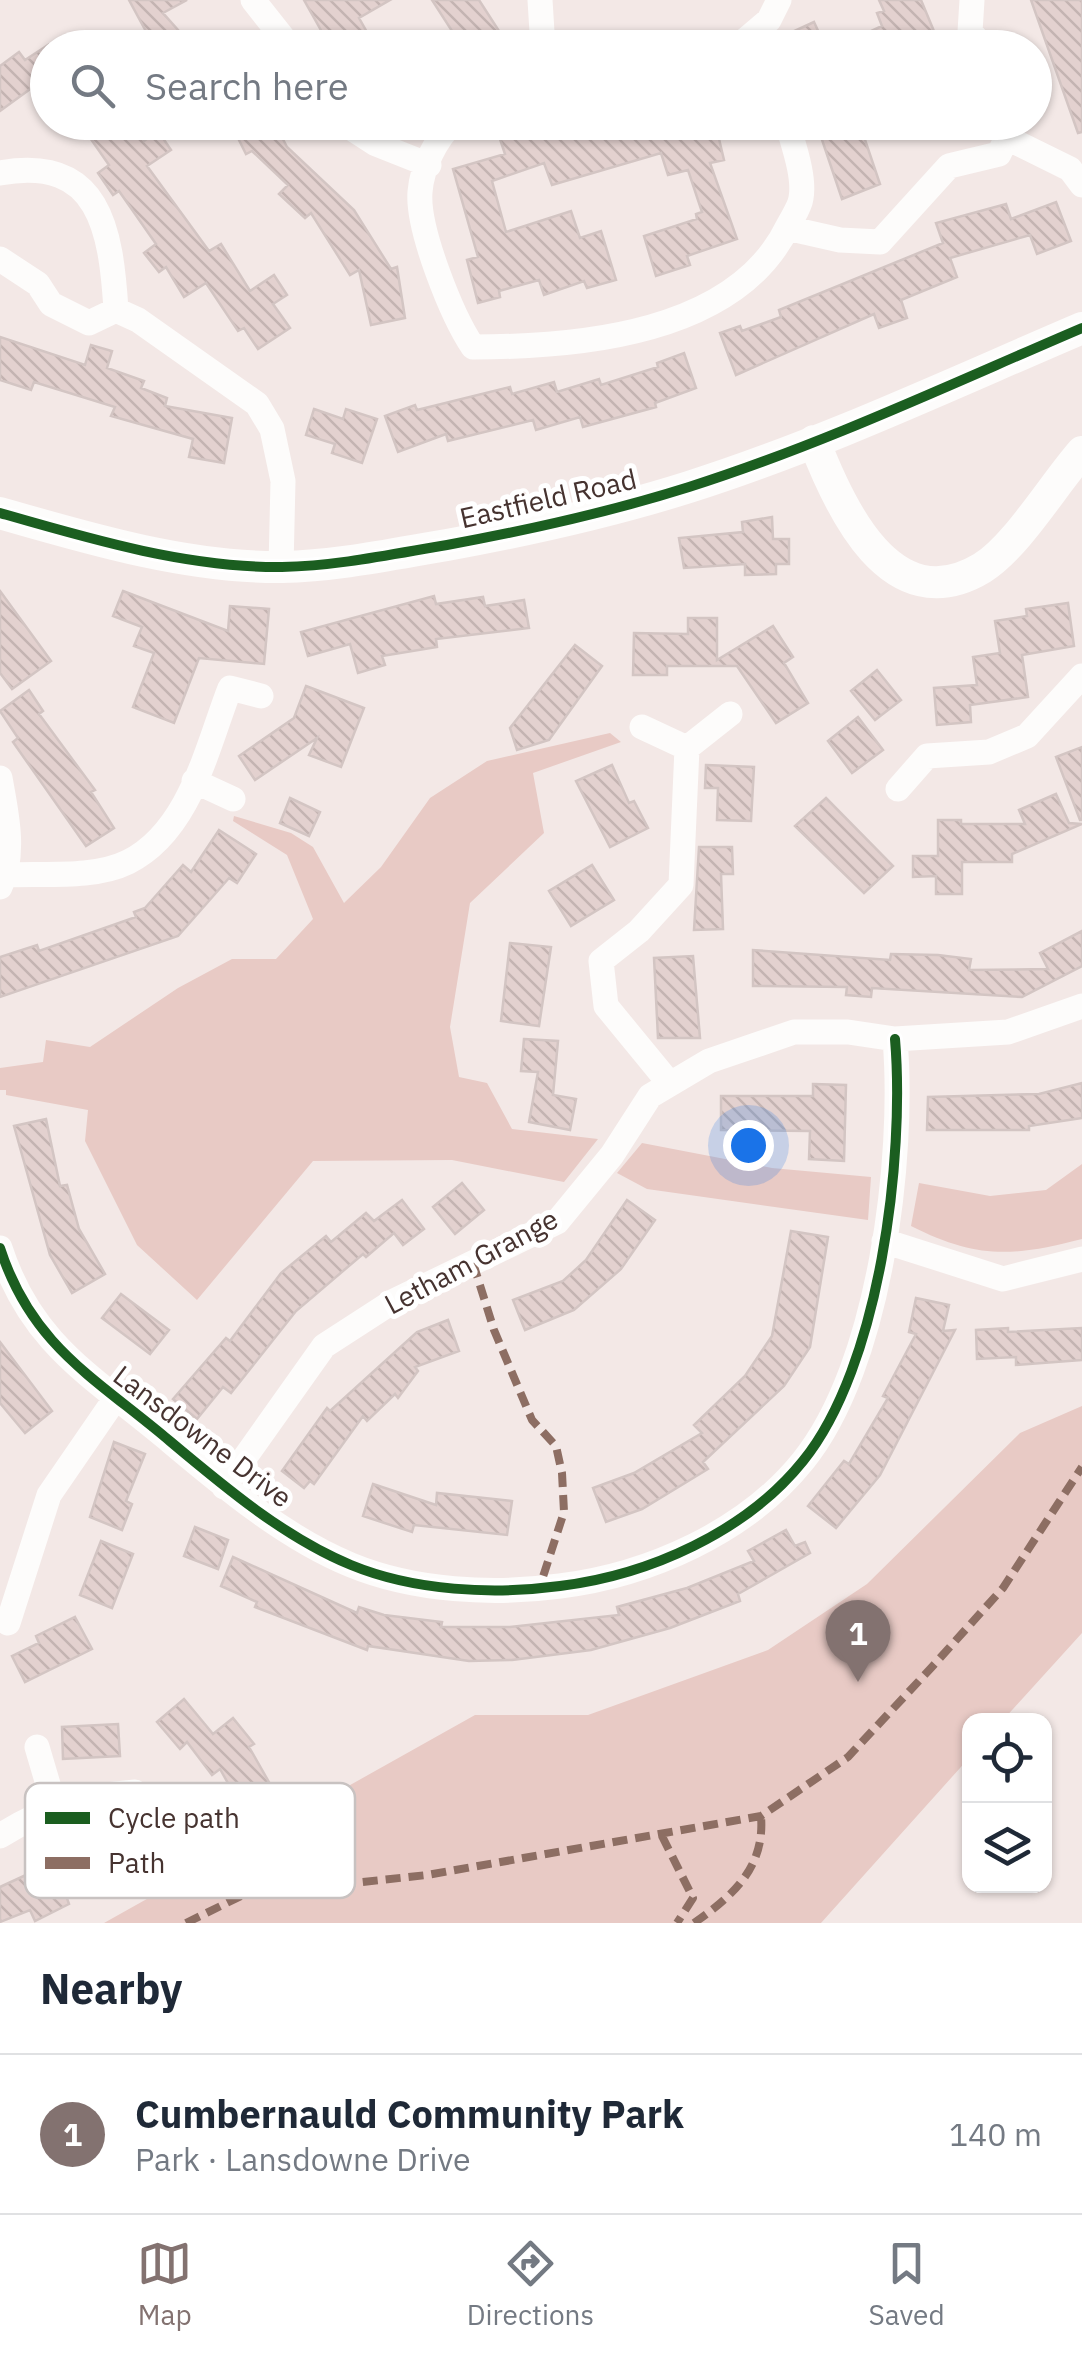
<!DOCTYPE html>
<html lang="en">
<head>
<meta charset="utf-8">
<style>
  :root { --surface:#fff; --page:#f2f2f3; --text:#1f2937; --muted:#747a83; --line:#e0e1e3; --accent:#837270 }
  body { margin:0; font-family:"IBM Plex Sans",sans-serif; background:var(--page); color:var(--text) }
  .controls { position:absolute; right:30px; bottom:30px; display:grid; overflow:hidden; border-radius:20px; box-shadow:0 2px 8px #0004 }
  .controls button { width:90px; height:90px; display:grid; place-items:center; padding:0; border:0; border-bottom:2px solid var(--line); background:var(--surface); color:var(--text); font:50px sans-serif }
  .you { position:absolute; left:748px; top:1145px; width:35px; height:35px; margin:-25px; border:8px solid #fff; border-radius:50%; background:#1a73e8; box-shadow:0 0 0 15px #1a73e833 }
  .badge { display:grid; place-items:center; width:65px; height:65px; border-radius:50%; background:var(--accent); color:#fff; font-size:32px; font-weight:700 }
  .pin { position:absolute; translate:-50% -82px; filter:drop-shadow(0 2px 5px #0008) }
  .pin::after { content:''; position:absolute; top:52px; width:35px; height:30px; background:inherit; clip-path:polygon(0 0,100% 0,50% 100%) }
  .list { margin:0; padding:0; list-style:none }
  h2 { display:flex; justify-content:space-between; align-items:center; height:130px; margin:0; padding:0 40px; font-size:42px }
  h2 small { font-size:32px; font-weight:400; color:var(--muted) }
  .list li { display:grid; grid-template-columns:65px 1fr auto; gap:30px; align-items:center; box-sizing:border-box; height:160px; padding:0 40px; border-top:2px solid var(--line) }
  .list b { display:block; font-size:38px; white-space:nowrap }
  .list p { margin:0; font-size:32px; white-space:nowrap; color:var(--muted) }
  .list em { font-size:32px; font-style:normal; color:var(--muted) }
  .icon { flex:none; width:55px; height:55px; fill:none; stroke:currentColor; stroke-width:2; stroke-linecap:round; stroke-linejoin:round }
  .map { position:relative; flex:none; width:1082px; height:1923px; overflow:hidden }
  .search { position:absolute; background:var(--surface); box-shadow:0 2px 8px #0004; left:30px; right:30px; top:30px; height:110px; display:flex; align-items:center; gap:25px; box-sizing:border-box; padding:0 35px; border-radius:55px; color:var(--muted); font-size:38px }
  .sheet { height:290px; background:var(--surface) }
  nav { display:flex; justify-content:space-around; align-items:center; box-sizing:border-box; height:140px; border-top:2px solid var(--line); background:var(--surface); font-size:28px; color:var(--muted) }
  nav a { display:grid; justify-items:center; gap:5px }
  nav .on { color:var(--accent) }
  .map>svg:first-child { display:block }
  .green { fill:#e8cac5 }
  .building { fill:url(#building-back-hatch); stroke:#d3c5c3; stroke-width:2.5 }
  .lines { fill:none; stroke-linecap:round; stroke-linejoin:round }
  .minor { stroke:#fdfcfb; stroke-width:25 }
  .tertiary { stroke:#fdfcfb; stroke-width:32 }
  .quiet { stroke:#8d6e63; stroke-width:8; stroke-dasharray:15 8; stroke-linecap:butt }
  .cycleway-casing { stroke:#fff; stroke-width:16 }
  .cycleway { stroke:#1b5e20; stroke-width:10 }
  .labels { text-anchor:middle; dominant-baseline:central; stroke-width:10; stroke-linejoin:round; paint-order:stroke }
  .street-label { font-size:28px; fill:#463330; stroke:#fff }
  .key { fill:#fff; stroke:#c8c2c1; stroke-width:2.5 }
  .key-label { font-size:28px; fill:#463330 }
</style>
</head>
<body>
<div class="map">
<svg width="1082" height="1923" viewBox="0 0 1082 1923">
  <defs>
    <pattern id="building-back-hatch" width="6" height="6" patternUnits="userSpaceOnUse" patternTransform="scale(2.5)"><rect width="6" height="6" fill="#e3d1cf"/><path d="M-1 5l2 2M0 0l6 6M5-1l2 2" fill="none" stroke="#c4b4b2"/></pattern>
  </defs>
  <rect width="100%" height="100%" fill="#f3e8e6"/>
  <!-- green -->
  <path class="green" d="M 610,733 L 621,742 L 533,773 L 544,833 L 470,903 L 450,1027 L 459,1077 L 487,1083 L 512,1129 L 598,1139 L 564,1182 L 452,1160 L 313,1161 L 197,1300 L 137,1245 L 85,1141 L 88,1110 L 6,1095 L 6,1090 L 0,1090 L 0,1068 L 43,1062 L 46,1040 L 90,1047 L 178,988 L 232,959 L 276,959 L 313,919 L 287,855 L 233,821 L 234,816 L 291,833 L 313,847 L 344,903 L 381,867 L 430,798 L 487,761 Z
    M 642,1143 L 772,1168 L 871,1177 L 868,1220 L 647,1189 L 617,1173 Z
    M 1082,1164 L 1082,1239 C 1013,1257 976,1259 911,1226 L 919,1183 L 990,1196 L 1046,1190 Z
    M 1082,1406 L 1082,1633 L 1003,1720 L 970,1720 L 969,1758 L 821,1923 L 104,1923 L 475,1715 L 588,1715 L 768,1650 L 867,1584 L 1020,1433 Z"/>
  <!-- building -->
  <path class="building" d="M 129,0 L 187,0 L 163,13 L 194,48 L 155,48 Z
    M 304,0 L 390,0 L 359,18 L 376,48 L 331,48 Z
    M 432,0 L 479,0 L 510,48 L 463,48 Z
    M 879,0 L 921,0 L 941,48 L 835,48 L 882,26 L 877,13 L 884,11 Z
    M 1031,0 L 1082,0 L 1082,132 L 1078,133 Z
    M 814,22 L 826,48 L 762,48 L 768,43 Z
    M 48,45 L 48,76 L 0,111 L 0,66 L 19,52 L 25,60 Z
    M 99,122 L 131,122 L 144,141 L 158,131 L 171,150 L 147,166 L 209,251 L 221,244 L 250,291 L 274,275 L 287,295 L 273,304 L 290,328 L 258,349 L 244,328 L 238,331 L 206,283 L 184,297 L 166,267 L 159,272 L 144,253 L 156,244 L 119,191 L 113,195 L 98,173 L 109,165 L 86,132 Z
    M 230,122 L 274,122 L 287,147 L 354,210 L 391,269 L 397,267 L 405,318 L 371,325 L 359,270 L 350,275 L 311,213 L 305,218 L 279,194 L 288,185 L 252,151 L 246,154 Z
    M 573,122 L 578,138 L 622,122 L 715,122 L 724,160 L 710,163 L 737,239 L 687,256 L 690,265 L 656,276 L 644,236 L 697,219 L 696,214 L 702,212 L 688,170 L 668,175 L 661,153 L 552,185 L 544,163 L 492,181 L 506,232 L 571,211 L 580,238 L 601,231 L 616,280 L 587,288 L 584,281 L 544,295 L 539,280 L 499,291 L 500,297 L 478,303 L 467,260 L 478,257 L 453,169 L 505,154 L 499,136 L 528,127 L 530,136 Z
    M 816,122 L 859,122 L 880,184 L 842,199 Z
    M 1056,202 L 1071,241 L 1037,254 L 1030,235 L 950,258 L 957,277 L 901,300 L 907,318 L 879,328 L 874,314 L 736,375 L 720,333 L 740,326 L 742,331 L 781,317 L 779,310 L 943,243 L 936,223 L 1006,204 L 1011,219 Z
    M 0,337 L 85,365 L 91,345 L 112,351 L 107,368 L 144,381 L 141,388 L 167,398 L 165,406 L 232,418 L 224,463 L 189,457 L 193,439 L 111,416 L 115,407 L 34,382 L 31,390 L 0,380 Z
    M 684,353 L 696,388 L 655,403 L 656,407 L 583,427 L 580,417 L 536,430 L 533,420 L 448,441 L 446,434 L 398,452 L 385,416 L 415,405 L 417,410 L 510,387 L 512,394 L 554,382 L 557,392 L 599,379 L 601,385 L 658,367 L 657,363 Z
    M 314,409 L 343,419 L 346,409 L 377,419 L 362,463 L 332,453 L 335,444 L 306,435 Z
    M 772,517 L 773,539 L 789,539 L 789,564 L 776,564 L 776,574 L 745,575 L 745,564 L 684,568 L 679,538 L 743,532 L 742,522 Z
    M 0,591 L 51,661 L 12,689 L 0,673 Z
    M 123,591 L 228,631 L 230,606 L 269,609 L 264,664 L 199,658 L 174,723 L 133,707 L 154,653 L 134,646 L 142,627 L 113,616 Z
    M 434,596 L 436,604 L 483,597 L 485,606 L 524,600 L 529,628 L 436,639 L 437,647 L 382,656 L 385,665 L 358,673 L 350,644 L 308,656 L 301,632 Z
    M 1068,603 L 1074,646 L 1022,655 L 1028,697 L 970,705 L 971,722 L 937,725 L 934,688 L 977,685 L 973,657 L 1000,653 L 995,621 L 1027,616 L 1026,609 Z
    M 688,618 L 717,618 L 717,660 L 773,626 L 793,657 L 784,663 L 808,703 L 776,723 L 737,666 L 667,666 L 667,675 L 633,675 L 634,633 L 688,634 Z
    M 575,645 L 602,666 L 549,740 L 517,750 L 510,728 Z
    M 877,670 L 901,700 L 875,720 L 851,691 Z
    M 306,686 L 364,708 L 341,767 L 309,755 L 317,738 L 255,780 L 239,756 L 294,718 Z
    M 29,690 L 43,711 L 39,714 L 95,790 L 91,792 L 114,828 L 86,846 L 13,742 L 18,738 L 0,711 Z
    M 858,717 L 883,750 L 852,773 L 828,741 Z
    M 1082,747 L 1082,820 L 1080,820 L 1056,757 Z
    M 612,765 L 629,803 L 634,801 L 648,828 L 610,847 L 576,781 Z
    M 706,765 L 754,767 L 751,821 L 717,820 L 718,788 L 705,788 Z
    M 1056,794 L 1069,823 L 1082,824 L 1012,854 L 1012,862 L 962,862 L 962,894 L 936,894 L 936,876 L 913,877 L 913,856 L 938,856 L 938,820 L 961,820 L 961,824 L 1025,824 L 1019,810 Z
    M 290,798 L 320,812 L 309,836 L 280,823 Z
    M 826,798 L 893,866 L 864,893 L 795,826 Z
    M 219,830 L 256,854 L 237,883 L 229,878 L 178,936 L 0,997 L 0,957 L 37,945 L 39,951 L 136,917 L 134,912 L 145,908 L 183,865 L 191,872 Z
    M 699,847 L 732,847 L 733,874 L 721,874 L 723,929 L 694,930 Z
    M 592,865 L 614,900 L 571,926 L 549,891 Z
    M 1082,931 L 1082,966 L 1022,997 L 872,988 L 871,997 L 846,995 L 847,987 L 753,986 L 753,950 L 890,960 L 891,954 L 938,955 L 971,959 L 969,970 L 1048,969 L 1040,953 Z
    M 510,943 L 551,947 L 539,1026 L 501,1021 Z
    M 693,956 L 700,1038 L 658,1038 L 654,958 Z
    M 524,1039 L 558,1041 L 553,1095 L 576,1099 L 570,1130 L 529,1122 L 538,1072 L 521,1071 Z
    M 1082,1083 L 1082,1118 L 1029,1126 L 1029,1130 L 927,1130 L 928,1097 L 1039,1094 Z
    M 813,1084 L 846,1085 L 844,1161 L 809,1159 L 810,1131 L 721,1130 L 721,1096 L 813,1096 Z
    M 46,1119 L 60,1186 L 67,1185 L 79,1229 L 105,1274 L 72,1293 L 50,1255 L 14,1126 Z
    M 462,1183 L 484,1210 L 455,1234 L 433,1207 Z
    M 402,1200 L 424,1229 L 403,1245 L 394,1233 L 366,1257 L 363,1254 L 296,1311 L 231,1393 L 223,1387 L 197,1419 L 173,1399 L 226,1338 L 230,1341 L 281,1273 L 326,1236 L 331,1242 L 366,1213 L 374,1221 Z
    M 627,1200 L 655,1220 L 621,1269 L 574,1310 L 525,1330 L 513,1300 L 563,1281 L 586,1260 Z
    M 791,1231 L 828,1237 L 810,1347 L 784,1386 L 703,1462 L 708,1469 L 642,1509 L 606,1522 L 593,1488 L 634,1473 L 702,1433 L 694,1425 L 745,1376 L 772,1336 Z
    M 121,1294 L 169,1330 L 150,1354 L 102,1318 Z
    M 916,1298 L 949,1305 L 943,1331 L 955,1330 L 880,1475 L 836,1528 L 808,1506 L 844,1461 L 849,1464 L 888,1398 L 883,1396 L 916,1334 L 909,1332 Z
    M 448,1320 L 459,1351 L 415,1367 L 418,1371 L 398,1398 L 395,1394 L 367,1421 L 363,1416 L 314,1484 L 310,1481 L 304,1488 L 282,1471 L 327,1408 L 330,1411 L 417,1332 Z
    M 1008,1328 L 1008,1332 L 1082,1328 L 1082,1360 L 1016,1365 L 1016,1357 L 977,1359 L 976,1330 Z
    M 0,1342 L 52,1411 L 25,1433 L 0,1403 Z
    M 114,1442 L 145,1454 L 126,1501 L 132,1504 L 122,1530 L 90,1517 Z
    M 373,1484 L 436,1505 L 437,1493 L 512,1501 L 507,1535 L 414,1525 L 412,1532 L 363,1516 Z
    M 195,1527 L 228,1540 L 218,1569 L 184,1556 Z
    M 786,1530 L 795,1546 L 805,1542 L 810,1553 L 738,1594 L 740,1601 L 670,1628 L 591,1650 L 512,1660 L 469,1661 L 368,1646 L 367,1650 L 255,1607 L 257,1602 L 221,1586 L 233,1557 L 357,1613 L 359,1607 L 384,1615 L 442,1622 L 441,1627 L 510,1627 L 619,1615 L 617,1607 L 687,1588 L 754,1561 L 748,1551 Z
    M 101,1541 L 133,1554 L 112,1608 L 80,1595 Z
    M 75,1617 L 92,1649 L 25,1682 L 12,1656 L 39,1643 L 36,1636 Z
    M 184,1699 L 213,1734 L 233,1718 L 254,1744 L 249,1747 L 274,1791 L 242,1808 L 220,1769 L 212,1775 L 187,1742 L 180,1749 L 157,1722 Z
    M 118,1724 L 120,1756 L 63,1759 L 62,1727 Z
    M 54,1862 L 69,1904 L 35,1921 L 30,1910 L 0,1922 L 0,1887 Z"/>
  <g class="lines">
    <!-- minor -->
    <path class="minor" d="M 253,0 L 291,48
      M 540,0 L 543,48
      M 972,0 L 970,32 L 985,48
      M 736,48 L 769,20 L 779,0
      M 342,122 L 376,144 L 429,165
      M 453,122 C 436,140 422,166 420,192 C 417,229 452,316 473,347 C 579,347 736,334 788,226 C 792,218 800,207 801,198 C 805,176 793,144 787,122
      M 1007,138 L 1070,169 L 1082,185
      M 0,173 C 100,155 111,230 116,310
      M 787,228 L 840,240 L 880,242 L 949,166 L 999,154 L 1014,122
      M 0,259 L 38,284 L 51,304 L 89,323 L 116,310 L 138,320 L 257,404 L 272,429 L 283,481 L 281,567
      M 642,727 L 687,748
      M 0,778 C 6,812 16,854 0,887
      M 194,781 L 233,799
      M 898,789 L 927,756 L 989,752 L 1027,736 L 1082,676
      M 6,875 C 43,873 94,879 128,862 C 190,831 207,747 230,688 L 261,696
      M 670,1084 L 606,1006 L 601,961 L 639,931 L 681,885 L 687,748 L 730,714
      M 884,1241 L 1003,1279 L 1082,1259
      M 0,1248 C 31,1344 92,1376 165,1437 C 221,1484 283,1537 351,1565 C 414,1591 493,1595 560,1586 C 649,1575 746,1532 803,1461 C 880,1366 905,1158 895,1039
      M 224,1487 L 324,1346 L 392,1302 L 557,1222 L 612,1155 L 650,1096 L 709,1061 L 794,1032 L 848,1032 L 895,1039 L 1008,1032 L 1082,1006
      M 8,1623 L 49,1495 L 115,1399
      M 37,1747 L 55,1808
      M 0,1836 C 44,1808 84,1796 135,1792"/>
    <!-- tertiary -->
    <path class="tertiary" d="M 814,441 C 839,506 891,623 982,568 C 1017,546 1053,485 1082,452
      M 0,513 C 90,539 188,568 282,567 C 337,566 393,554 447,545 C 529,530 610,512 689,487 C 824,444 953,383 1082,328"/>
    <!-- quiet -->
    <path class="quiet" d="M 473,1263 L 494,1330 L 532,1420 L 556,1446 L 562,1473 L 564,1512 L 539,1589
      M 662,1836 L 693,1898 L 677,1923
      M 186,1923 L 243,1895 L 427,1875 L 761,1816 L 848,1757 L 931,1668 L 1003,1588 L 1082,1467
      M 694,1923 C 734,1895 765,1867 761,1816"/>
    <defs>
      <path id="cycleway" d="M 0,513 C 90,539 188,568 282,567 C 337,566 393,554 447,545 C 529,530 610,512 689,487 C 824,444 953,383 1082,328
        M 0,1248 C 31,1344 92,1376 165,1437 C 221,1484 283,1537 351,1565 C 414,1591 493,1595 560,1586 C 649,1575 746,1532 803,1461 C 880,1366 905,1158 895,1039"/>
    </defs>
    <!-- cycleway casing -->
    <use href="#cycleway" class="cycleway-casing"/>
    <!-- cycleway -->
    <use href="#cycleway" class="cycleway"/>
  </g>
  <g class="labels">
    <!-- street labels -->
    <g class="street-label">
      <text transform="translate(548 498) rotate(-13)">Eastfield Road</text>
      <text transform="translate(471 1261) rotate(-28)">Letham Grange</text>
      <text transform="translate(203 1436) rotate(37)">Lansdowne Drive</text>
    </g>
  </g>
  <!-- legend -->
  <rect x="25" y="1783" width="330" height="115" rx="15" class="key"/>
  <rect x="45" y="1812" width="45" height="12" fill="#1b5e20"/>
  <rect x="45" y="1857" width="45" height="12" fill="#8d6e63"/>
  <g class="key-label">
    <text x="108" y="1828">Cycle path</text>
    <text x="108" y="1873">Path</text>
  </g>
</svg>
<div class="controls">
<button><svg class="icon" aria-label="locate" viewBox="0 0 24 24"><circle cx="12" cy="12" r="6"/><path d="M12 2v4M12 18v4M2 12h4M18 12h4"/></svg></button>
<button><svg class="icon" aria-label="layers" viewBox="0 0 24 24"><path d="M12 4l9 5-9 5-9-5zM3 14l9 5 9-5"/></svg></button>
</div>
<div class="you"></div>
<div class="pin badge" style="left:858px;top:1682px">1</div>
<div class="search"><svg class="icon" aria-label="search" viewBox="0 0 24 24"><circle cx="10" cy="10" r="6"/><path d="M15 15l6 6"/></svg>Search here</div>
</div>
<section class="sheet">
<h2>Nearby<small></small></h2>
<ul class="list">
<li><span class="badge">1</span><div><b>Cumbernauld Community Park</b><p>Park · Lansdowne Drive</p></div><em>140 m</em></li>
</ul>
</section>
<nav>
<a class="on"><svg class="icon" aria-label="map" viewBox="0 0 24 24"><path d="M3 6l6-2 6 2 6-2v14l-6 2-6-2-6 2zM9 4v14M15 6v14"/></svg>Map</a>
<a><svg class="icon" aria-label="directions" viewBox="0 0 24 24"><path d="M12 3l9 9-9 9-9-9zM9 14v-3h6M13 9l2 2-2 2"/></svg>Directions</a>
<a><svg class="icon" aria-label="saved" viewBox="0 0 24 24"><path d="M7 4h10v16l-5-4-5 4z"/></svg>Saved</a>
</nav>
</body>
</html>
